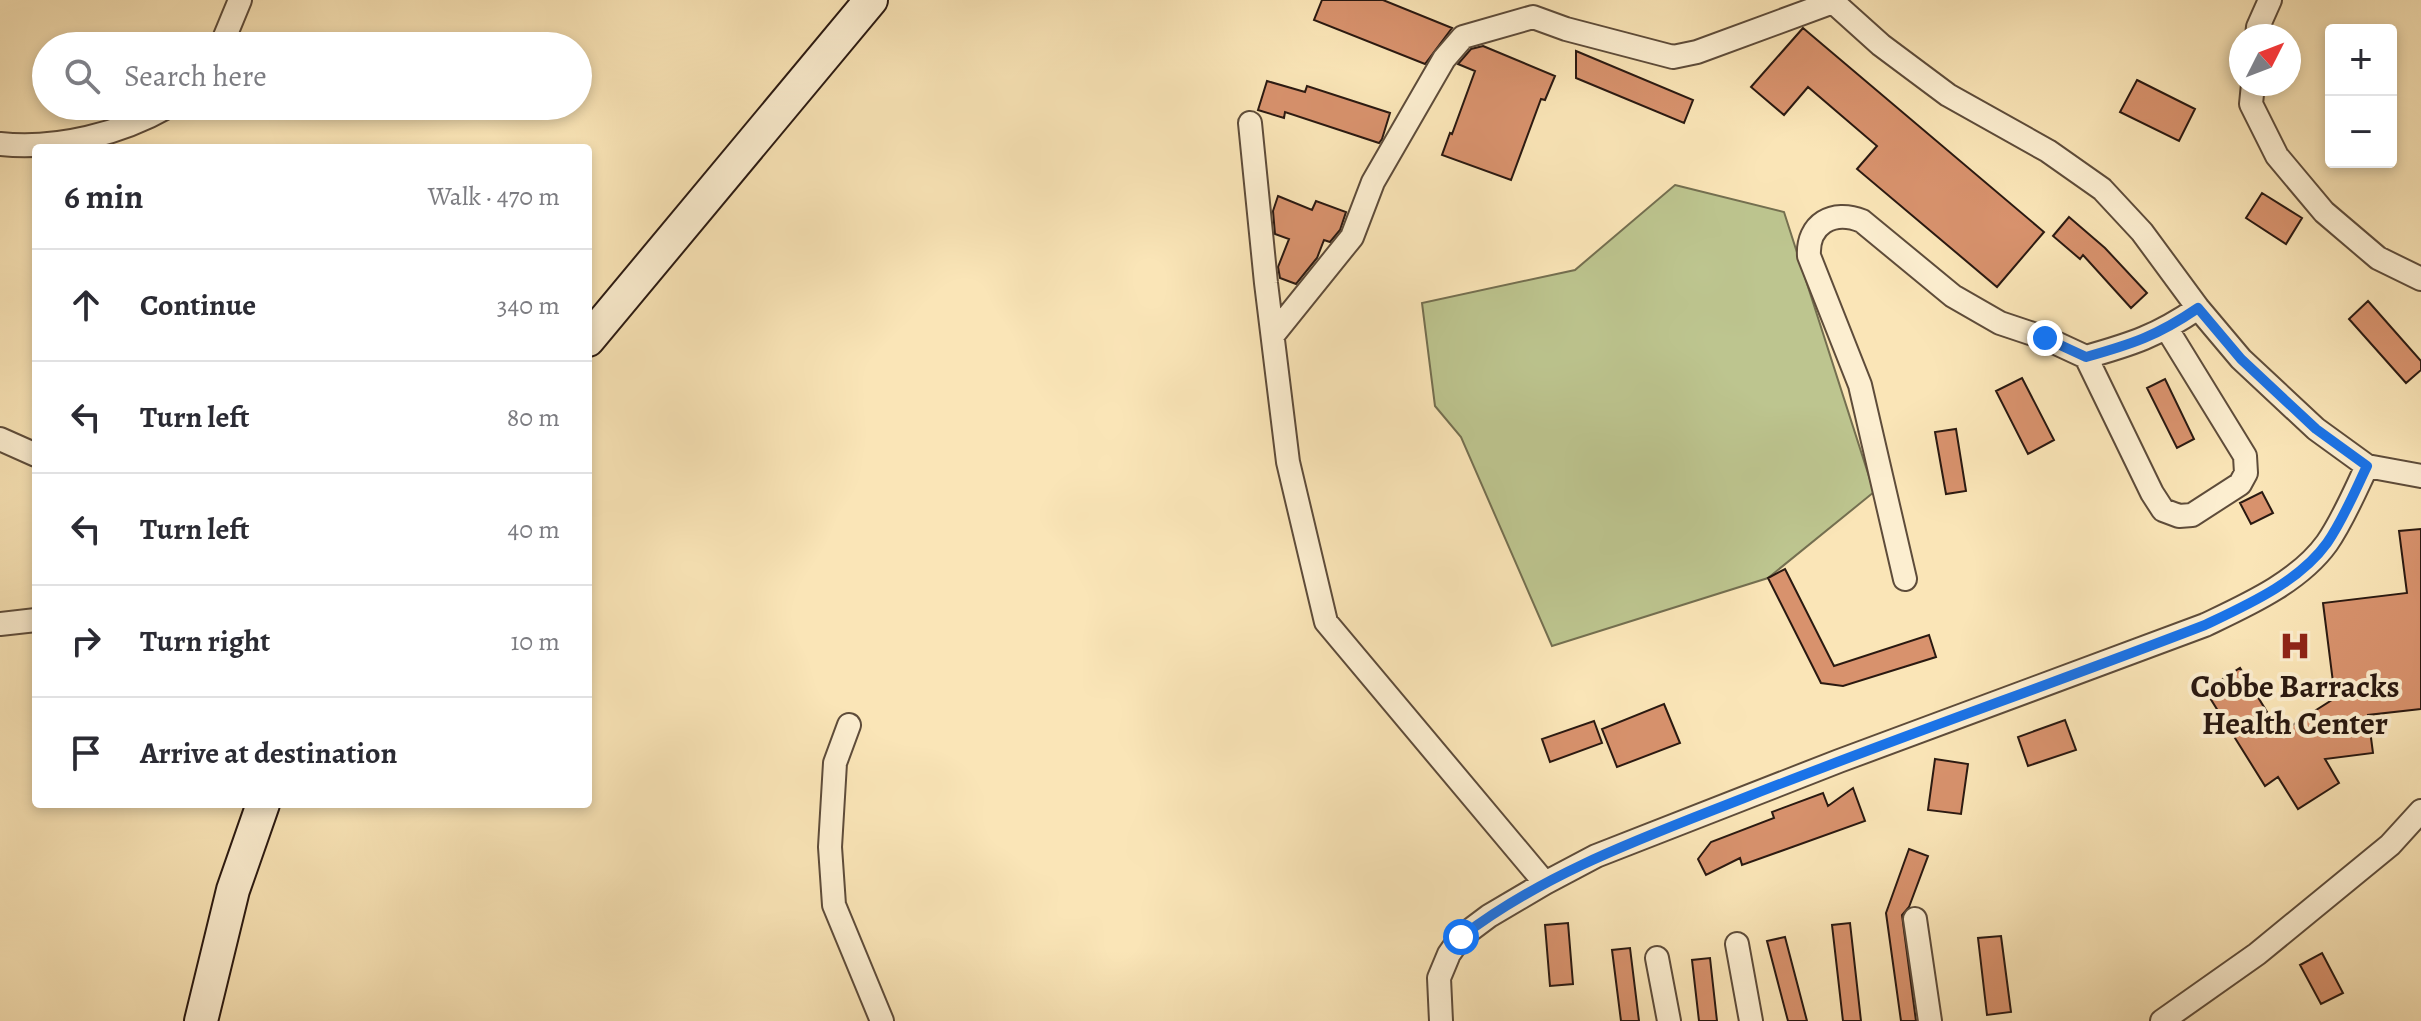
<!DOCTYPE html>
<html lang="en">
<head>
<meta charset="utf-8">
<style>
  :root { --surface:#fff; --page:#f7f7f7; --text:#2b2b33; --muted:#7c7c81; --line:#e1e1e2 }
  body { margin:0; font-family:Alegreya,serif; background:var(--page); color:var(--text) }
  .controls { position:absolute; right:24px; top:24px; display:grid; overflow:hidden; border-radius:8px; box-shadow:0 4px 12px #0003 }
  .controls button { width:72px; height:72px; display:grid; place-items:center; padding:0; border:0; border-bottom:2px solid var(--line); background:var(--surface); color:var(--text); font:40px sans-serif }
  .compass { position:absolute; left:2229px; top:24px; width:72px; height:72px; border-radius:50%; background:var(--surface); box-shadow:0 4px 12px #0003; rotate:48deg }
  .stop { position:absolute; width:24px; height:24px; margin:-18px; border:6px solid #1a73e8; border-radius:50%; background:#fff }
  .stop.end { background:#1a73e8; border-color:#fff; box-shadow:0 2px 8px #0008 }
  .list { margin:0; padding:0; list-style:none }
  h2 { display:flex; justify-content:space-between; align-items:center; height:104px; margin:0; padding:0 32px; font-size:34px }
  h2 small { font-size:26px; font-weight:400; color:var(--muted) }
  .list li { display:grid; grid-template-columns:52px 1fr auto; gap:24px; align-items:center; box-sizing:border-box; height:112px; padding:0 32px; border-top:2px solid var(--line) }
  .list b { display:block; font-size:30px; white-space:nowrap }
  .list em { font-size:26px; font-style:normal; color:var(--muted) }
  .icon { flex:none; width:44px; height:44px; fill:none; stroke:currentColor; stroke-width:2; stroke-linecap:round; stroke-linejoin:round }
  .map { position:relative; flex:none; width:2421px; height:1021px; overflow:hidden }
  .search { position:absolute; background:var(--surface); box-shadow:0 4px 12px #0003; left:32px; top:32px; width:560px; height:88px; display:flex; align-items:center; gap:20px; box-sizing:border-box; padding:0 28px; border-radius:44px; color:var(--muted); font-size:30px }
  .panel { position:absolute; background:var(--surface); box-shadow:0 4px 12px #0003; left:32px; top:144px; width:560px; height:664px; border-radius:8px }
  .map>svg:first-child { display:block }
  .green { fill:#bdc58f; stroke:#746f50; stroke-width:2 }
  .building { fill:#d8926d; stroke:#2a1911; stroke-width:2 }
  .lines { fill:none; stroke-linecap:round; stroke-linejoin:round }
  .minor-casing { stroke:#5e4c3a; stroke-width:26 }
  .secondary-casing { stroke:#2a1911; stroke-width:36 }
  .minor { stroke:#fceed0; stroke-width:22 }
  .secondary { stroke:#fceed0; stroke-width:32 }
  .route { stroke:#1a73e8; stroke-width:10 }
  .labels { text-anchor:middle; dominant-baseline:central; stroke-width:8; stroke-linejoin:round; paint-order:stroke }
  .poi-label { font-size:32px; font-weight:bold; fill:#2a1911; stroke:#fceed0 }
</style>
</head>
<body>
<div class="map">
<svg width="2421" height="1021" viewBox="0 0 2421 1021">
  <rect width="100%" height="100%" fill="#fae5b7"/>
  <filter id="stains"><feTurbulence type="fractalNoise" baseFrequency=".0025" numOctaves="4"/><feColorMatrix values="0 0 0 0 .2 0 0 0 0 .09 0 0 0 0 .02 0 0 0 .5 -.17"/></filter>
  <radialGradient id="worn" r=".72"><stop offset=".6" stop-color="#630" stop-opacity="0"/><stop offset="1" stop-color="#630" stop-opacity=".3"/></radialGradient>
  <!-- green -->
  <path class="green" d="M 1675,185 L 1784,212 L 1874,492 L 1768,578 L 1552,646 L 1461,437 L 1435,406 L 1422,303 L 1575,270 Z"/>
  <!-- building -->
  <path class="building" d="M 1322,0 L 1383,0 L 1452,28 L 1425,64 L 1314,20 Z
    M 1803,28 L 2044,232 L 1997,287 L 1857,169 L 1877,146 L 1808,87 L 1784,115 L 1751,87 Z
    M 1483,46 L 1555,76 L 1545,100 L 1541,99 L 1511,180 L 1442,155 L 1450,133 L 1452,134 L 1475,71 L 1458,64 L 1471,49 Z
    M 1576,51 L 1693,100 L 1684,123 L 1576,78 Z
    M 2137,80 L 2195,109 L 2179,141 L 2120,112 Z
    M 1267,81 L 1305,92 L 1307,86 L 1390,113 L 1382,139 L 1379,143 L 1285,112 L 1284,118 L 1258,110 Z
    M 2262,193 L 2302,218 L 2286,244 L 2246,218 Z
    M 1278,196 L 1312,210 L 1316,201 L 1346,212 L 1340,230 L 1330,242 L 1324,240 L 1317,258 L 1296,284 L 1280,278 L 1278,267 L 1289,239 L 1275,234 L 1273,211 Z
    M 2069,217 L 2105,248 L 2147,293 L 2131,308 L 2083,255 L 2080,259 L 2053,236 Z
    M 2368,301 L 2421,361 L 2421,370 L 2406,383 L 2349,319 Z
    M 2022,378 L 2054,440 L 2028,454 L 1996,391 Z
    M 2165,379 L 2194,439 L 2177,448 L 2147,388 Z
    M 1956,429 L 1966,491 L 1946,494 L 1935,432 Z
    M 2262,492 L 2273,513 L 2251,524 L 2240,503 Z
    M 2421,529 L 2421,709 L 2368,715 L 2373,753 L 2325,759 L 2339,783 L 2298,809 L 2278,777 L 2265,786 L 2205,690 L 2240,668 L 2280,733 L 2335,698 L 2323,603 L 2407,593 L 2399,531 Z
    M 1785,569 L 1834,666 L 1929,635 L 1936,657 L 1843,686 L 1821,683 L 1768,578 Z
    M 1664,704 L 1680,743 L 1617,767 L 1602,729 Z
    M 2065,720 L 2076,750 L 2028,766 L 2018,737 Z
    M 1594,721 L 1602,743 L 1550,762 L 1542,739 Z
    M 1935,759 L 1968,764 L 1961,814 L 1928,810 Z
    M 1853,788 L 1865,821 L 1742,865 L 1740,858 L 1706,875 L 1698,859 L 1711,842 L 1774,818 L 1772,812 L 1823,793 L 1828,806 Z
    M 1909,849 L 1928,856 L 1909,907 L 1902,915 L 1916,1021 L 1901,1021 L 1886,913 Z
    M 1568,923 L 1573,984 L 1550,986 L 1545,925 Z
    M 1850,923 L 1861,1021 L 1843,1021 L 1832,925 Z
    M 2001,936 L 2011,1012 L 1987,1015 L 1978,938 Z
    M 1785,937 L 1807,1021 L 1788,1021 L 1767,941 Z
    M 1630,948 L 1639,1021 L 1621,1021 L 1612,950 Z
    M 2322,953 L 2343,993 L 2321,1004 L 2300,965 Z
    M 1710,958 L 1717,1021 L 1699,1021 L 1692,960 Z"/>
  <g class="lines">
    <defs>
      <path id="minor" d="M 1831,0 L 1881,45 L 1948,95 L 2048,151 L 2102,189 L 2142,232 L 2198,308 L 2241,359 L 2316,429 L 2367,466 L 2421,476
        M 2257,36 L 2258,27 L 2270,0
        M 221,46 L 240,0
        M 2253,84 L 2251,104 L 2277,156 L 2324,212 L 2378,258 L 2421,279
        M 1250,123 L 1266,283 L 1288,462 L 1326,622 L 1545,883
        M 0,144 C 57,150 120,134 169,106
        M 1273,335 L 1352,237 L 1373,182 L 1444,59 L 1463,37 L 1533,17 L 1566,29 L 1673,57 L 1697,52 L 1833,2
        M 2086,357 L 2152,493 L 2163,510 L 2179,516 L 2192,515 L 2240,484 L 2246,473 L 2245,456 L 2167,329
        M 0,439 L 36,455
        M 1905,579 L 1860,385 L 1809,256 C 1807,224 1833,209 1862,221 L 1953,296 L 2000,323 L 2045,338 L 2086,357 C 2132,344 2157,336 2198,308
        M 0,624 L 36,620
        M 849,725 L 835,763 L 830,847 L 834,905 L 882,1021
        M 1915,919 L 1930,1021
        M 1737,944 L 1751,1021
        M 1657,958 L 1669,1021
        M 1441,1021 L 1439,978 L 1449,954 L 1461,937 L 1489,916 L 1545,883 L 1596,856 L 1839,761 L 2205,625 C 2247,605 2299,582 2327,543 C 2343,520 2355,491 2367,466
        M 2162,1021 L 2257,954 L 2390,845 L 2421,811"/>
      <path id="secondary" d="M 588,340 L 871,0
        M 201,1021 L 233,890 L 263,804"/>
    </defs>
    <!-- minor casing -->
    <use href="#minor" class="minor-casing"/>
    <!-- secondary casing -->
    <use href="#secondary" class="secondary-casing"/>
    <!-- minor -->
    <use href="#minor" class="minor"/>
    <!-- secondary -->
    <use href="#secondary" class="secondary"/>
  </g>
  <g class="lines">
    <!-- route -->
    <path class="route" d="M 1461,937 C 1546,872 1645,837 1744,798 C 1896,738 2052,684 2205,625 C 2247,605 2299,582 2327,543 C 2343,520 2355,491 2367,466 L 2316,429 L 2241,359 L 2198,308 C 2157,336 2132,344 2086,357 L 2045,338"/>
  </g>
  <!-- icons -->
  <defs>
    <symbol id="hospital-bare" viewBox="-9 -9 18 18"><path d="M-5-5h3v3.5h4V-5h3V5h-3V1.5h-4V5h-3Z" fill="#8f2418" stroke="#fceed0" stroke-width="2.5" paint-order="stroke"/></symbol>
  </defs>
  <g fill-rule="evenodd">
    <use href="#hospital-bare" x="2273" y="624" width="44" height="44"/>
  </g>
  <g class="labels">
    <!-- poi labels -->
    <g class="poi-label">
      <text x="2295" y="686">Cobbe Barracks<tspan x="2295" dy="37">Health Center</tspan></text>
    </g>
  </g>
  <rect width="100%" height="100%" filter="url(#stains)"/>
  <rect width="100%" height="100%" fill="url(#worn)"/>
</svg>
<div class="controls">
<button>+</button>
<button>−</button>
</div>
<svg class="compass" viewBox="-18 -18 36 36"><path d="M0-13l5 13h-10z" fill="#e53935"/><path d="M0 13l5-13h-10z" fill="#7c7c81"/></svg>
<div class="stop" style="left:1461px;top:937px"></div>
<div class="stop end" style="left:2045px;top:338px"></div>
<div class="search"><svg class="icon" aria-label="search" viewBox="0 0 24 24"><circle cx="10" cy="10" r="6"/><path d="M15 15l6 6"/></svg>Search here</div>
<section class="panel">
<h2>6 min<small>Walk · 470 m</small></h2>
<ul class="list">
<li><svg class="icon" aria-label="ahead" viewBox="0 0 24 24"><path d="M12 20V5M6 11l6-6 6 6"/></svg><div><b>Continue</b></div><em>340 m</em></li>
<li><svg class="icon" aria-label="left" viewBox="0 0 24 24"><path d="M17 20v-9H6M10 6l-5 5 5 5"/></svg><div><b>Turn left</b></div><em>80 m</em></li>
<li><svg class="icon" aria-label="left" viewBox="0 0 24 24"><path d="M17 20v-9H6M10 6l-5 5 5 5"/></svg><div><b>Turn left</b></div><em>40 m</em></li>
<li><svg class="icon" aria-label="right" viewBox="0 0 24 24"><path d="M7 20v-9h11M14 6l5 5-5 5"/></svg><div><b>Turn right</b></div><em>10 m</em></li>
<li><svg class="icon" aria-label="arrive" viewBox="0 0 24 24"><path d="M6 21V4h12l-3 4 3 4H6"/></svg><div><b>Arrive at destination</b></div></li>
</ul>
</section>
</div>
</body>
</html>
